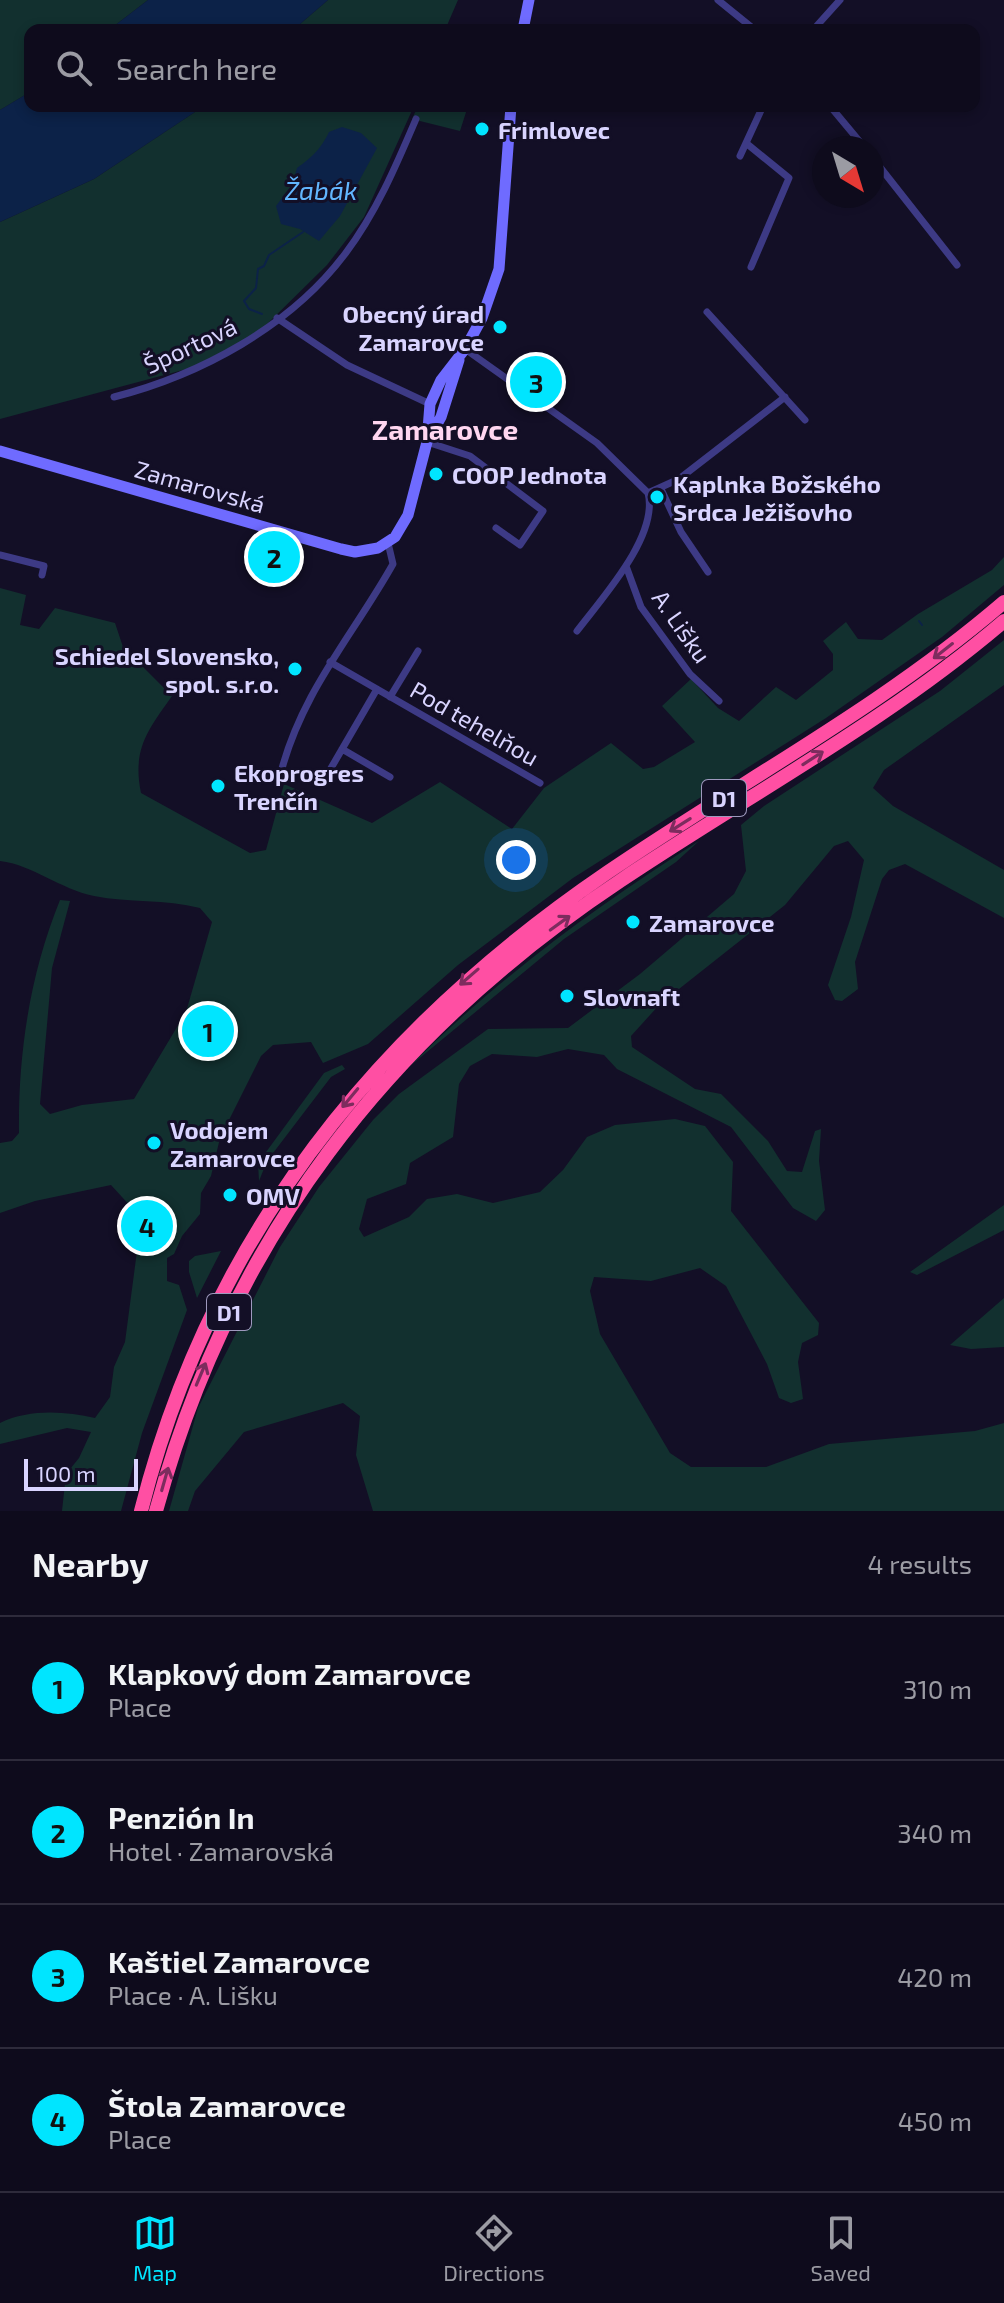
<!DOCTYPE html>
<html lang="en">
<head>
<meta charset="utf-8">
<style>
  :root { --surface:#0e0b1c; --page:#171425; --text:#f1f3f6; --muted:#9b9ba3; --line:#2e2b3b; --accent:#00e5ff }
  body { margin:0; font-family:"Exo 2",sans-serif; background:var(--page); color:var(--text) }
  .compass { position:absolute; left:812px; top:136px; width:72px; height:72px; border-radius:50%; background:var(--surface); box-shadow:0 4px 12px #0003; rotate:142deg }
  .scale { position:absolute; left:24px; bottom:20px; width:114px; box-sizing:border-box; padding-left:8px; border:4px solid #d9d4ff; border-top:0; font-size:22px; line-height:28px; white-space:nowrap; color:#d9d4ff; -webkit-text-stroke:6px #130f26; paint-order:stroke }
  .you { position:absolute; left:516px; top:860px; width:28px; height:28px; margin:-20px; border:6px solid #fff; border-radius:50%; background:#1a73e8; box-shadow:0 0 0 12px #1a73e833 }
  .badge { display:grid; place-items:center; width:52px; height:52px; border-radius:50%; background:var(--accent); color:#111; font-size:26px; font-weight:700 }
  .pin { position:absolute; translate:-50% -50%; border:4px solid #fff; box-shadow:0 2px 8px #0006 }
  .list { margin:0; padding:0; list-style:none }
  h2 { display:flex; justify-content:space-between; align-items:center; height:104px; margin:0; padding:0 32px; font-size:34px }
  h2 small { font-size:26px; font-weight:400; color:var(--muted) }
  .list li { display:grid; grid-template-columns:52px 1fr auto; gap:24px; align-items:center; box-sizing:border-box; height:144px; padding:0 32px; border-top:2px solid var(--line) }
  .list b { display:block; font-size:30px; white-space:nowrap }
  .list p { margin:0; font-size:26px; white-space:nowrap; color:var(--muted) }
  .list em { font-size:26px; font-style:normal; color:var(--muted) }
  .icon { flex:none; width:44px; height:44px; fill:none; stroke:currentColor; stroke-width:2; stroke-linecap:round; stroke-linejoin:round }
  .map { position:relative; flex:none; width:1004px; height:1511px; overflow:hidden }
  .search { position:absolute; background:var(--surface); box-shadow:0 4px 12px #0003; left:24px; right:24px; top:24px; height:88px; display:flex; align-items:center; gap:20px; box-sizing:border-box; padding:0 28px; border-radius:16px; color:var(--muted); font-size:30px }
  .sheet { height:680px; background:var(--surface) }
  nav { display:flex; justify-content:space-around; align-items:center; box-sizing:border-box; height:112px; border-top:2px solid var(--line); background:var(--surface); font-size:22px; color:var(--muted) }
  nav a { display:grid; justify-items:center; gap:4px }
  nav .on { color:var(--accent) }
  .map>svg:first-child { display:block }
  .green { fill:#12302f }
  .water { fill:#0c2248 }
  .lines { fill:none; stroke-linecap:round; stroke-linejoin:round }
  .stream { stroke:#0c2248; stroke-width:2 }
  .street { stroke:#3d3a85; stroke-width:7 }
  .secondary { stroke:#6f6bff; stroke-width:11 }
  .highway { stroke:#ff4fa3; stroke-width:14 }
  .oneway { stroke:#7d2c5e }
  .poi-dot { fill:#00e5ff; stroke:#130f26; stroke-width:3 }
  .labels { text-anchor:middle; dominant-baseline:central; stroke-width:6; stroke-linejoin:round; paint-order:stroke }
  .shield { fill:#130f26; stroke:#9e99be; stroke-width:2 }
  .shield-label { font-size:22px; font-weight:bold; fill:#d9d4ff }
  .poi-label { font-size:24px; font-weight:bold; fill:#d9d4ff; stroke:#130f26; text-anchor:start }
  .street-label { font-size:24px; fill:#d9d4ff; stroke:#130f26 }
  .water-label { font-size:26px; font-style:italic; fill:#62b6ff; stroke:#130f26 }
  .quarter-label { font-size:28px; font-weight:bold; fill:#ffd6f0; stroke:#130f26 }
</style>
</head>
<body>
<div class="map">
<svg width="1004" height="1511" viewBox="0 0 1004 1511">
  <rect width="100%" height="100%" fill="#130f26"/>
  <!-- green -->
  <path class="green" d="M 0,0 L 148,0 L 109,30 L 30,30 L 30,92 L 0,110 Z
    M 328,0 L 458,0 L 445,30 L 293,30 Z
    M 204,106 L 414,106 L 364,217 L 327,265 L 260,331 L 198,366 L 0,419 L 0,222 L 94,179 Z
    M 418,106 L 468,106 L 460,131 L 412,119 Z
    M 1004,557 L 1004,585 L 942,637 L 826,718 L 573,878 L 458,965 L 368,1044 L 323,1063 L 311,1042 L 273,1045 L 261,1056 L 220,1138 L 211,1176 L 201,1193 L 200,1214 L 182,1236 L 174,1254 L 167,1258 L 167,1281 L 179,1285 L 187,1310 L 142,1433 L 121,1511 L 62,1511 L 66,1474 L 79,1458 L 91,1432 L 67,1428 L 0,1444 L 0,1423 C 29,1409 64,1411 95,1418 L 110,1397 L 114,1367 L 125,1342 L 139,1236 L 133,1209 L 111,1185 L 35,1201 L 0,1213 L 0,1143 L 12,1141 L 19,1133 C 18,1053 30,974 60,900 L 70,901 L 52,968 L 40,1104 L 50,1114 L 82,1105 L 134,1099 L 186,1012 L 212,922 L 200,908 C 165,899 129,903 94,896 C 60,889 33,865 0,861 L 0,588 L 26,595 L 20,625 L 39,629 L 55,608 L 115,623 L 123,647 L 172,696 C 148,730 132,749 141,793 L 250,853 L 266,850 L 284,784 L 372,823 L 440,782 L 512,829 L 544,788 L 611,743 L 643,769 L 654,767 L 695,742 L 662,706 L 691,679 L 718,708 L 739,721 L 776,687 L 796,700 L 833,670 L 833,654 L 823,641 L 846,622 L 858,639 L 882,640 L 918,614 L 992,570 Z
    M 1004,640 L 1004,685 L 884,770 L 873,788 L 893,806 L 1004,870 L 1004,918 L 905,864 L 889,870 L 882,879 L 855,962 L 858,989 L 842,1001 L 835,1000 L 828,985 L 851,917 L 864,860 L 848,841 L 834,846 L 785,905 L 660,1004 L 631,1036 L 632,1047 L 695,1089 L 721,1094 L 768,1141 L 787,1171 L 802,1172 L 815,1131 L 821,1129 L 819,1161 L 825,1210 L 816,1221 L 793,1208 L 731,1127 L 617,1069 L 604,1055 L 568,1049 L 537,1057 L 492,1054 L 470,1066 L 459,1084 L 453,1137 L 410,1163 L 406,1184 L 367,1199 L 359,1229 L 364,1237 L 409,1217 L 427,1199 L 457,1194 L 493,1203 L 540,1192 L 563,1170 L 587,1137 L 615,1125 L 675,1119 L 705,1126 L 733,1162 L 731,1211 L 819,1323 L 818,1335 L 802,1343 L 798,1362 L 803,1399 L 791,1403 L 779,1398 L 767,1364 L 726,1286 L 700,1268 L 651,1281 L 594,1277 L 590,1291 L 600,1334 L 670,1453 L 691,1467 L 766,1467 L 829,1444 L 975,1431 L 1004,1423 L 1004,1511 L 373,1511 L 356,1455 L 360,1416 L 343,1403 L 244,1432 L 195,1491 L 188,1511 L 169,1511 L 198,1408 L 280,1247 L 319,1187 L 373,1120 L 399,1094 L 488,1029 L 568,1028 L 640,974 L 734,894 L 746,871 L 741,825 L 764,806 L 940,691 Z
    M 699,841 L 676,862 L 564,939 L 410,1066 C 498,978 595,907 699,841 Z
    M 342,1065 L 345,1069 L 331,1077 L 267,1161 L 259,1181 L 258,1163 L 324,1073 Z
    M 1004,1205 L 1004,1230 L 917,1275 L 910,1272 Z
    M 221,1251 L 197,1298 L 189,1272 L 189,1261 L 195,1256 Z
    M 1004,1298 L 1004,1347 L 971,1349 L 950,1345 Z"/>
  <!-- water -->
  <path class="water" d="M 148,0 L 328,0 L 293,30 L 109,30 Z
    M 30,92 L 30,106 L 204,106 L 94,179 L 0,222 L 0,110 Z
    M 342,127 L 361,133 L 377,148 L 340,216 L 319,241 L 300,229 L 281,224 L 276,206 L 292,185 L 297,168 C 314,156 321,148 329,132 Z"/>
  <g class="lines">
    <!-- stream -->
    <path class="stream" d="M 262,314 L 249,309 L 244,301 L 256,288 L 258,269 L 264,266 L 269,255 L 303,232
      M 919,621 L 922,625"/>
    <!-- street -->
    <path class="street" d="M 718,0 L 755,30
      M 813,30 L 840,0
      M 830,106 L 865,148
      M 746,143 L 789,178 L 751,267
      M 740,156 L 763,106
      M 872,157 L 957,265
      M 707,312 L 805,420
      M 277,318 L 347,365 L 430,404
      M 465,349 L 597,443 L 648,493 C 659,536 602,598 577,631
      M 114,397 C 200,375 290,327 345,254 C 376,213 396,166 416,119
      M 427,442 L 470,456 L 543,511 L 520,545 L 496,528
      M 661,489 L 681,532 L 708,572
      M 648,493 L 679,479 L 785,397
      M 0,555 L 44,566 L 42,575
      M 626,566 L 641,607 L 690,674 L 719,701
      M 330,662 L 540,783
      M 390,697 L 418,651
      M 342,749 L 390,777
      M 327,775 L 377,689
      M 280,776 C 301,692 352,637 393,564 L 388,543"/>
    <!-- secondary -->
    <path class="secondary" d="M 523,30 L 529,0
      M 428,440 L 441,417 L 459,360
      M 0,451 L 341,549 L 355,552 L 378,548 L 395,537 L 408,515 L 427,442 L 430,404 L 441,380 L 465,349 L 482,318 L 499,269 L 511,106"/>
    <!-- highway -->
    <path class="highway" d="M 141,1511 C 210,1237 377,1029 608,872 C 740,782 882,707 1004,602
      M 156,1511 C 230,1240 387,1036 620,881 C 748,795 886,722 1004,621"/>
  </g>
  <!-- one-way arrows -->
  <defs><path id="oneway-shaft" d="M-6 0H5M1.5-3L5.5 0L1.5 3" fill="none" stroke-width="1.6" stroke-linecap="round" stroke-linejoin="round" transform="scale(2)"/></defs>
  <g class="oneway">
    <use href="#oneway-shaft" transform="translate(943 651) rotate(142)"/>
    <use href="#oneway-shaft" transform="translate(813 758) rotate(-33)"/>
    <use href="#oneway-shaft" transform="translate(680 825) rotate(148)"/>
    <use href="#oneway-shaft" transform="translate(560 923) rotate(-36)"/>
    <use href="#oneway-shaft" transform="translate(469 977) rotate(139)"/>
    <use href="#oneway-shaft" transform="translate(350 1098) rotate(130)"/>
    <use href="#oneway-shaft" transform="translate(201 1374) rotate(-67)"/>
    <use href="#oneway-shaft" transform="translate(165 1479) rotate(-74)"/>
  </g>
  <!-- markers -->
  <g class="poi-dot">
    <circle cx="482" cy="129" r="8"/>
    <circle cx="500" cy="327" r="8"/>
    <circle cx="436" cy="474" r="8"/>
    <circle cx="657" cy="497" r="8"/>
    <circle cx="295" cy="669" r="8"/>
    <circle cx="218" cy="786" r="8"/>
    <circle cx="633" cy="922" r="8"/>
    <circle cx="567" cy="996" r="8"/>
    <circle cx="154" cy="1143" r="8"/>
    <circle cx="230" cy="1195" r="8"/>
  </g>
  <g class="labels">
    <!-- shield labels -->
    <g class="shield">
      <rect x="702" y="780" width="44" height="36" rx="6"/>
      <rect x="207" y="1294" width="44" height="36" rx="6"/>
    </g>
    <g class="shield-label">
      <text x="724" y="798">D1</text>
      <text x="229" y="1312">D1</text>
    </g>
    <!-- poi labels -->
    <g class="poi-label">
      <text x="498" y="129">Frimlovec</text>
      <text x="484" y="313" text-anchor="end">Obecný úrad<tspan x="484" dy="28">Zamarovce</tspan></text>
      <text x="452" y="474">COOP Jednota</text>
      <text x="673" y="483">Kaplnka Božského<tspan x="673" dy="28">Srdca Ježišovho</tspan></text>
      <text x="279" y="655" text-anchor="end">Schiedel Slovensko,<tspan x="279" dy="28">spol. s.r.o.</tspan></text>
      <text x="234" y="772">Ekoprogres<tspan x="234" dy="28">Trenčín</tspan></text>
      <text x="649" y="922">Zamarovce</text>
      <text x="583" y="996">Slovnaft</text>
      <text x="170" y="1129">Vodojem<tspan x="170" dy="28">Zamarovce</tspan></text>
      <text x="246" y="1195">OMV</text>
    </g>
    <!-- street labels -->
    <g class="street-label">
      <text transform="translate(190 345) rotate(-25)">Športová</text>
      <text transform="translate(200 486) rotate(16)">Zamarovská</text>
      <text transform="translate(682 626) rotate(55)">A. Lišku</text>
      <text transform="translate(475 723) rotate(30)">Pod tehelňou</text>
    </g>
    <!-- water labels -->
    <g class="water-label">
      <text x="321" y="189">Žabák</text>
    </g>
    <!-- quarter labels -->
    <g class="quarter-label">
      <text x="445" y="429">Zamarovce</text>
    </g>
  </g>
</svg>
<svg class="compass" viewBox="-18 -18 36 36"><path d="M0-13l5 13h-10z" fill="#e53935"/><path d="M0 13l5-13h-10z" fill="#9b9ba3"/></svg>
<div class="scale">100 m</div>
<div class="you"></div>
<div class="pin badge" style="left:208px;top:1031px">1</div>
<div class="pin badge" style="left:274px;top:557px">2</div>
<div class="pin badge" style="left:536px;top:382px">3</div>
<div class="pin badge" style="left:147px;top:1226px">4</div>
<div class="search"><svg class="icon" aria-label="search" viewBox="0 0 24 24"><circle cx="10" cy="10" r="6"/><path d="M15 15l6 6"/></svg>Search here</div>
</div>
<section class="sheet">
<h2>Nearby<small>4 results</small></h2>
<ul class="list">
<li><span class="badge">1</span><div><b>Klapkový dom Zamarovce</b><p>Place</p></div><em>310 m</em></li>
<li><span class="badge">2</span><div><b>Penzión In</b><p>Hotel · Zamarovská</p></div><em>340 m</em></li>
<li><span class="badge">3</span><div><b>Kaštiel Zamarovce</b><p>Place · A. Lišku</p></div><em>420 m</em></li>
<li><span class="badge">4</span><div><b>Štola Zamarovce</b><p>Place</p></div><em>450 m</em></li>
</ul>
</section>
<nav>
<a class="on"><svg class="icon" aria-label="map" viewBox="0 0 24 24"><path d="M3 6l6-2 6 2 6-2v14l-6 2-6-2-6 2zM9 4v14M15 6v14"/></svg>Map</a>
<a><svg class="icon" aria-label="directions" viewBox="0 0 24 24"><path d="M12 3l9 9-9 9-9-9zM9 14v-3h6M13 9l2 2-2 2"/></svg>Directions</a>
<a><svg class="icon" aria-label="saved" viewBox="0 0 24 24"><path d="M7 4h10v16l-5-4-5 4z"/></svg>Saved</a>
</nav>
</body>
</html>
